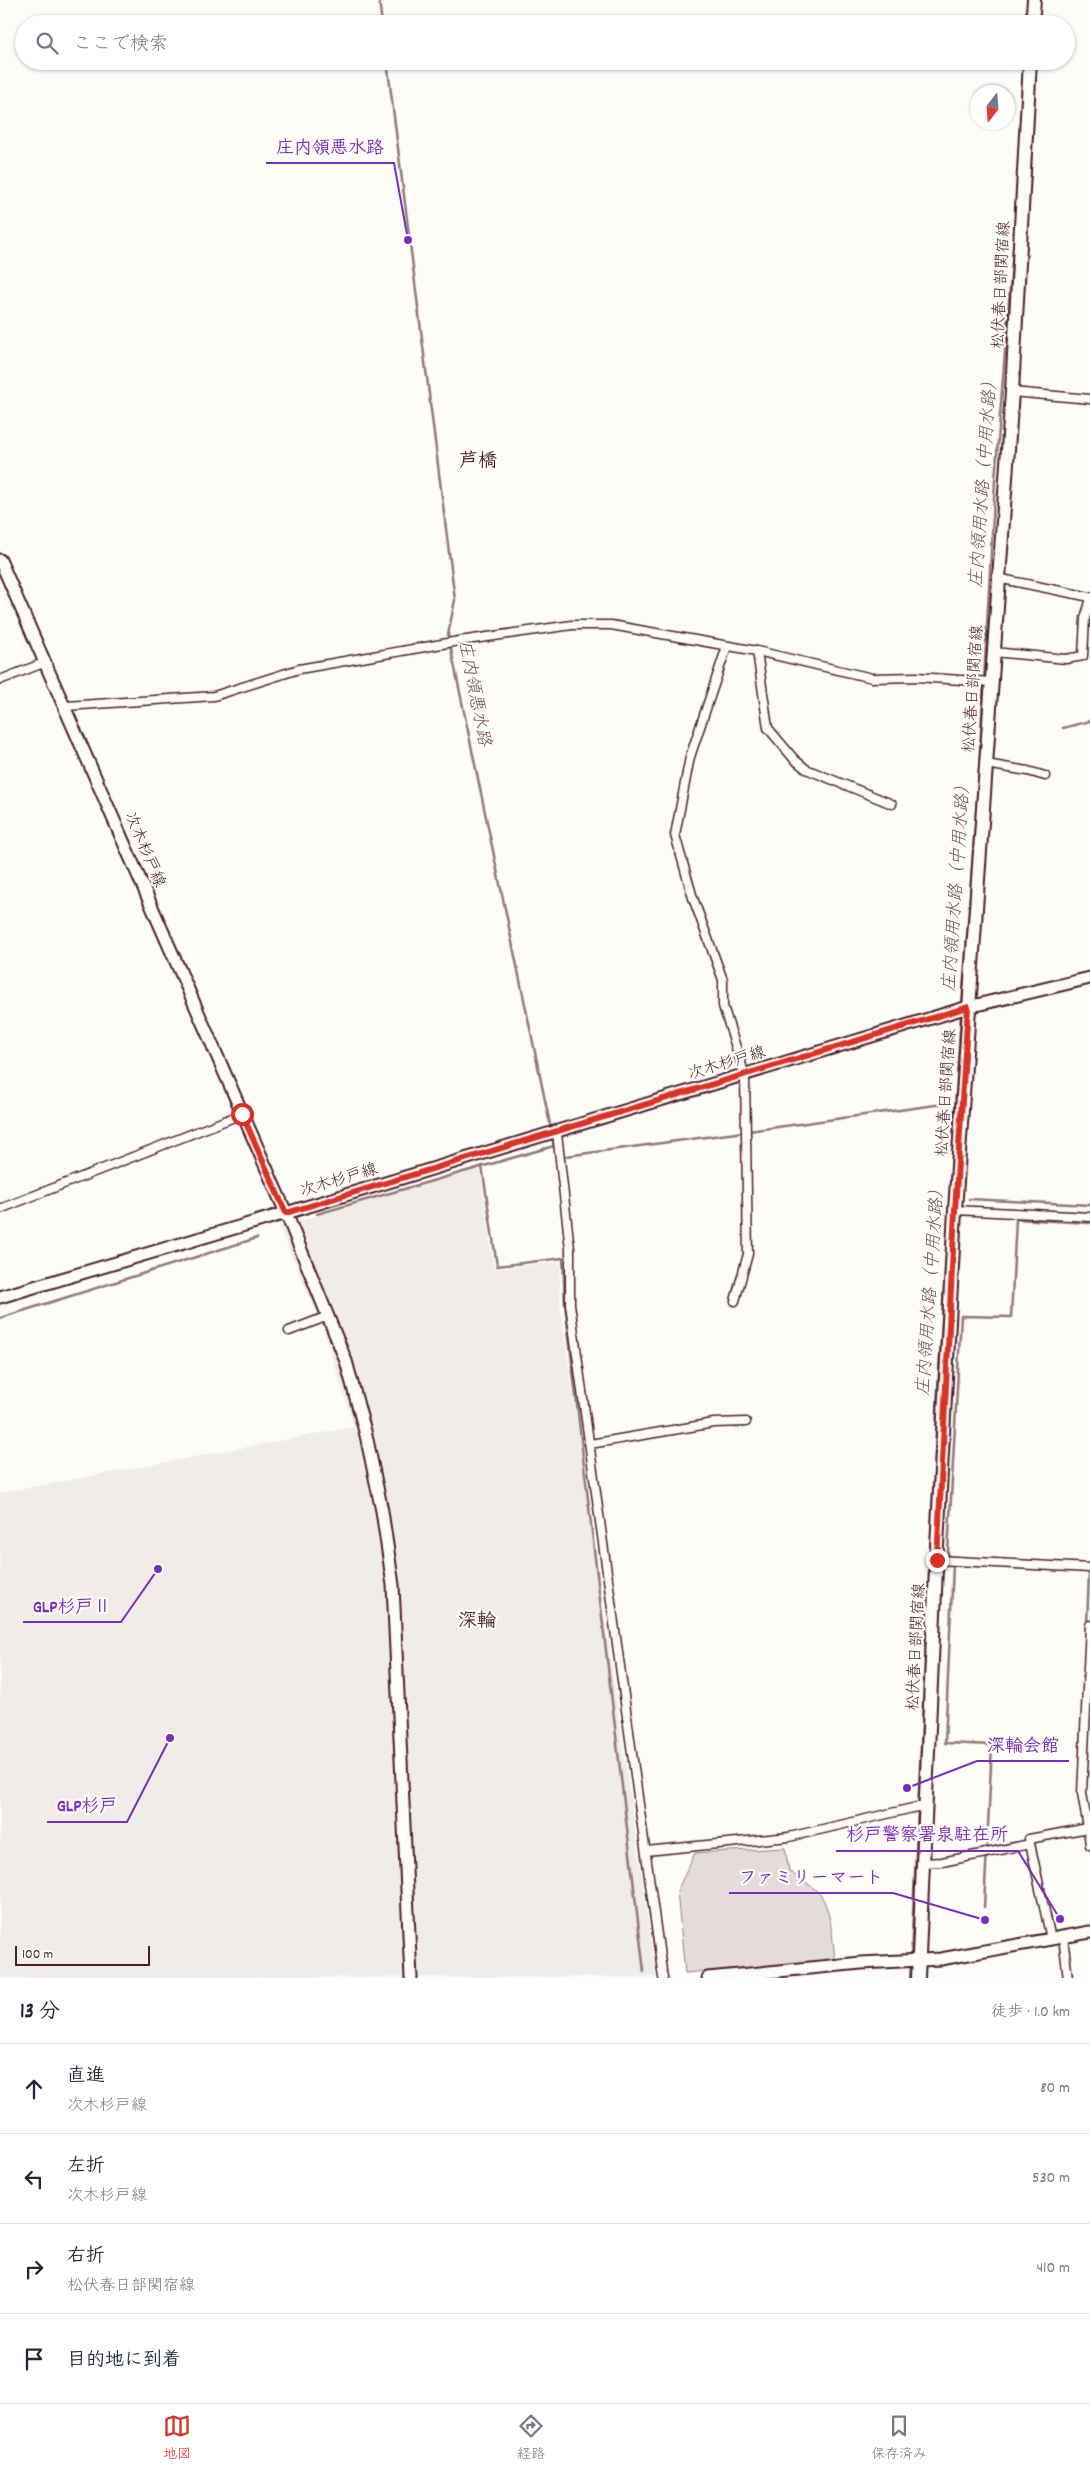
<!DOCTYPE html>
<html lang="ja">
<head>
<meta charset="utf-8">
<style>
  :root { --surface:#fff; --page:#f2f2f3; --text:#1f2937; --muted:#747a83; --line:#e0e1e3; --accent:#d93025 }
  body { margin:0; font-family:Dekko,"Klee One",sans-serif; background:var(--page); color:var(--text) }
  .compass { position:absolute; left:970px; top:85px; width:45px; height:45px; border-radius:50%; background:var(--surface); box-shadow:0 1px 4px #0004; rotate:197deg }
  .scale { position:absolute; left:15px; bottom:12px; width:135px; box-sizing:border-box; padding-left:5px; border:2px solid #4a1f2b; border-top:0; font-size:14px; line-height:18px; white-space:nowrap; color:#4a1f2b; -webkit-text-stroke:4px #fdfcf7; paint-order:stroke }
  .stop { position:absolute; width:15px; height:15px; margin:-11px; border:4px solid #d93025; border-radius:50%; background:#fff }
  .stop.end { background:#d93025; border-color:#fff; box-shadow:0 1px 5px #0008 }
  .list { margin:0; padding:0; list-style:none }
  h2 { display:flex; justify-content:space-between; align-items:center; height:65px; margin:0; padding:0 20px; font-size:21px }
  h2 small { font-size:16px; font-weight:400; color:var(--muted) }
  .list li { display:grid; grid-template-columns:32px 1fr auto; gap:15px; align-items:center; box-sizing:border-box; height:90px; padding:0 20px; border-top:1px solid var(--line) }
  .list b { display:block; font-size:19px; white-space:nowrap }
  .list p { margin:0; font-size:16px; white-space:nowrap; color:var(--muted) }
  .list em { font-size:16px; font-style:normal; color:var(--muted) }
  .icon { flex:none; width:28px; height:28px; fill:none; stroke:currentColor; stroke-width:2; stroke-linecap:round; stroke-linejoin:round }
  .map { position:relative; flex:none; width:1090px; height:1978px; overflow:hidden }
  .search { position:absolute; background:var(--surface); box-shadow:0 1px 4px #0004; left:15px; right:15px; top:15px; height:55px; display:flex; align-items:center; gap:12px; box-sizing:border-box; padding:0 18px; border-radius:28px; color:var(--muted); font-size:19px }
  .sheet { height:425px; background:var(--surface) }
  nav { display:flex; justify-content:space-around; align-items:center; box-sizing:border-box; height:70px; border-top:1px solid var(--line); background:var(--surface); font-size:14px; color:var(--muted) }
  nav a { display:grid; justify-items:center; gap:2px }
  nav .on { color:var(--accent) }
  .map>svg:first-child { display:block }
  .built { fill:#f0ece8 }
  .green { fill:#e3dcda; stroke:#967e82 }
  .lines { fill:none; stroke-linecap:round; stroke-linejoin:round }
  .stream { stroke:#91777b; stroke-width:2.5 }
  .street-casing { stroke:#4a1f2b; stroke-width:11 }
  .secondary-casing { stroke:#4a1f2b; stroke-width:15 }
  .primary-casing { stroke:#4a1f2b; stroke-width:16 }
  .street { stroke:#fdfcf7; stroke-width:8 }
  .secondary { stroke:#fdfcf7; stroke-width:11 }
  .primary { stroke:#fdfcf7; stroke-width:12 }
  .route { stroke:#d93025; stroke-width:6 }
  .labels { text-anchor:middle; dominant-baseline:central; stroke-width:4.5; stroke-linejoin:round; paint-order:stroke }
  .street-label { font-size:16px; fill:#4a1f2b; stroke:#fdfcf7 }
  .water-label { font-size:18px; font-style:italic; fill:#73525a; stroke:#fdfcf7 }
  .quarter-label { font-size:19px; font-weight:bold; fill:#4a1f2b; stroke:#fdfcf7 }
  .leader { fill:none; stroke:#7b2cbf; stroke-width:2 }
  .callout-dot { fill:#7b2cbf; stroke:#fdfcf7; stroke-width:2 }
  .callout-label { font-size:18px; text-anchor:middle; font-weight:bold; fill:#7b2cbf; stroke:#fdfcf7; stroke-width:4.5; stroke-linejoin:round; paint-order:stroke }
</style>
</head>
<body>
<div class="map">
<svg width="1090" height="1978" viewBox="0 0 1090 1978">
  <rect width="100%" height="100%" fill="#fdfcf7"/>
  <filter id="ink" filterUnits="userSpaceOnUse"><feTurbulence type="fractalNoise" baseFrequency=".02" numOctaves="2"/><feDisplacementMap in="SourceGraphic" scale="10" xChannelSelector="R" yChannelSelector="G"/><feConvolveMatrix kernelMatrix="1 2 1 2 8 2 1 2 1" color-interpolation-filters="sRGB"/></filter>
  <g filter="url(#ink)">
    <!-- built -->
    <path class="built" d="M 480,1168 L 494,1269 L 560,1262 L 560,1304 L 656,1977 L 0,1978 L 0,1493 L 354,1427 L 322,1325 L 279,1227 Z"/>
    <!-- green -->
    <path class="green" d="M 785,1848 L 789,1871 C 798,1878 810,1884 818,1892 C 831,1906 833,1941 835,1960 L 685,1973 L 677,1891 L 695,1853 Z"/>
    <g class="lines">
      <!-- stream -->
      <path class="stream" d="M 379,0 L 382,24
        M 387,61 L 455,600 L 448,635 L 551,1129
        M 1063,728 L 1090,721
        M 962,1005 L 979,770 L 995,480 L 1014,237
        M 749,1131 L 950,1103
        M 566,1156 L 743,1132
        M 482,1166 L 497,1266 L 563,1258 L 565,1304 L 644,1972
        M 969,1199 L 1090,1205
        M 317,1214 L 554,1146 L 552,1137
        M 0,1318 L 257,1238
        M 1087,1625 L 1089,1572
        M 984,1907 L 992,1745 L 945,1743 L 953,1565 L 948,1553 L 961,1316 L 1011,1317 L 1016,1219 L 1090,1223
        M 911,1956 L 939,1369 L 961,1013
        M 910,1978 L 911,1964"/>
      <defs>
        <path id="street" d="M 1012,392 L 1090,399
          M 997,578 L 1090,597
          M 727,646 L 690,757 L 675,835 L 693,898 L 723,980 L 723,1006 L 745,1076 L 748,1254 L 735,1301
          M 757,651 L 768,728 L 794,759 L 806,769 L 892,804
          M 994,652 L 1066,659 L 1083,656 L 1085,618 L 1090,602
          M 0,680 L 46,662
          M 66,706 L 214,696 L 299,669 L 459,641 L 572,625 L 611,625 L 757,651 L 872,678 L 916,677 L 992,682
          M 986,764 L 1028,771 L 1045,776
          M 557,1133 L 570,1249 L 570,1304 L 663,1978
          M 0,1209 L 242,1114
          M 955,1210 L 1090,1217
          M 289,1331 L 328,1316
          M 590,1444 L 714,1423 L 746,1422
          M 937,1560 L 1090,1568
          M 1088,1828 L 1082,1793 L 1090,1625
          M 646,1851 L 789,1837 L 917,1807 L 926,1807
          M 923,1863 L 942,1862 L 1030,1844
          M 1063,1937 L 1068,1978
          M 1051,1939 L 1029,1839 L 1088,1828 L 1090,1845"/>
        <path id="secondary" d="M 0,560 L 286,1213 L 968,1007 L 1090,978
          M 0,1297 L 286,1213 L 346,1361 L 366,1435 L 382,1511 L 393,1585 L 411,1978
          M 708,1978 L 861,1963 L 941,1959 L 1090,1932"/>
        <path id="primary" d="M 1032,24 L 1034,0
          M 918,1978 L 937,1546 L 955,1210 L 1012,392 L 1030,61"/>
      </defs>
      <!-- street casing -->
      <use href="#street" class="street-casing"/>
      <!-- secondary casing -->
      <use href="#secondary" class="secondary-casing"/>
      <!-- primary casing -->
      <use href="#primary" class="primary-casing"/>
      <!-- street -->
      <use href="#street" class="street"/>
      <!-- secondary -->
      <use href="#secondary" class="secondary"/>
      <!-- primary -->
      <use href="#primary" class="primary"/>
    </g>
  </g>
  <g class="lines" filter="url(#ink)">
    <!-- route -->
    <path class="route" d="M 242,1114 L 286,1213 L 968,1007 L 955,1210 L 937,1560"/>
  </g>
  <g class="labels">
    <!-- street labels -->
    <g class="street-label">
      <text transform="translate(1002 285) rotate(-87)">松伏春日部関宿線</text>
      <text transform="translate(974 689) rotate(-86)">松伏春日部関宿線</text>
      <text transform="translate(144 850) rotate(67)">次木杉戸線</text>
      <text transform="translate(727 1064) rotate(-17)">次木杉戸線</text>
      <text transform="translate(947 1093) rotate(-86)">松伏春日部関宿線</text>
      <text transform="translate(339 1181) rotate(-17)">次木杉戸線</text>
      <text transform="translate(917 1647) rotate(-87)">松伏春日部関宿線</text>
    </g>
    <!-- water labels -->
    <g class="water-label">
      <text transform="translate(985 480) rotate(-86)">庄内領用水路（中用水路）</text>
      <text transform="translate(473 693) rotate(79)">庄内領悪水路</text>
      <text transform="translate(958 884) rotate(-86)">庄内領用水路（中用水路）</text>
      <text transform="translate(932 1288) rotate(-86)">庄内領用水路（中用水路）</text>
    </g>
    <!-- quarter labels -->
    <g class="quarter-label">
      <text x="478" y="462">芦橋</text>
      <text x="477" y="1622">深輪</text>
    </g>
  </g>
  <!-- callouts -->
  <path class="leader" d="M408 240L394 163H266M158 1569L121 1622H23M907 1788L977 1761H1069M170 1738L127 1822H47M1060 1919L1018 1851H836M985 1920L893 1893H729"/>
  <g class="callout-dot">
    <circle cx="408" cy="240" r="5"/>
    <circle cx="158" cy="1569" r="5"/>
    <circle cx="907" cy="1788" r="5"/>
    <circle cx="170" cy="1738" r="5"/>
    <circle cx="1060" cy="1919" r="5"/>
    <circle cx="985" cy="1920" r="5"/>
  </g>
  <g class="callout-label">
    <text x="330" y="153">庄内領悪水路</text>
    <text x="72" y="1612">GLP杉戸Ⅱ</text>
    <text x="1023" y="1751">深輪会館</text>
    <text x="87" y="1811">GLP杉戸</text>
    <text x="927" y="1840">杉戸警察署泉駐在所</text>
    <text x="811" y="1883">ファミリーマート</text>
  </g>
</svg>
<svg class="compass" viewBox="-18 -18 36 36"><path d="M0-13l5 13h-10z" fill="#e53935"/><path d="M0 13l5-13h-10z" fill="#747a83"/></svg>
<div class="scale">100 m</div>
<div class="stop" style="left:242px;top:1114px"></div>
<div class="stop end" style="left:937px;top:1560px"></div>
<div class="search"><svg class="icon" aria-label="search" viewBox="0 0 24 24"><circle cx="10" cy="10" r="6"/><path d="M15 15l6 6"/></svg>ここで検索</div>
</div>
<section class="sheet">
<h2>13 分<small>徒歩 · 1.0 km</small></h2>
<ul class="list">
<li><svg class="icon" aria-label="ahead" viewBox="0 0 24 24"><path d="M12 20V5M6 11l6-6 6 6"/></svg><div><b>直進</b><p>次木杉戸線</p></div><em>80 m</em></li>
<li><svg class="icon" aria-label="left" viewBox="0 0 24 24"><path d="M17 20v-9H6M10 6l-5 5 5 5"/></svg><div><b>左折</b><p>次木杉戸線</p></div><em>530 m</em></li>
<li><svg class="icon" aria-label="right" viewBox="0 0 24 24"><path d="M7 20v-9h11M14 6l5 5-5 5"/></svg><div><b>右折</b><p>松伏春日部関宿線</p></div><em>410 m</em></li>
<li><svg class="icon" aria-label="arrive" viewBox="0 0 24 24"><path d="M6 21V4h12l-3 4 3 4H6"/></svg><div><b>目的地に到着</b></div></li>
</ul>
</section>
<nav>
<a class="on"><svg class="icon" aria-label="map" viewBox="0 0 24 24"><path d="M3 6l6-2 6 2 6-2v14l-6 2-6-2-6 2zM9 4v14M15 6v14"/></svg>地図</a>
<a><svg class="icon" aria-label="directions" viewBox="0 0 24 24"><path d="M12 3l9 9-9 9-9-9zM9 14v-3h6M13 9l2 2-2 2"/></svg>経路</a>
<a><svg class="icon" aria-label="saved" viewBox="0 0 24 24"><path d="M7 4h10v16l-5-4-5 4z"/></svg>保存済み</a>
</nav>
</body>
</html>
